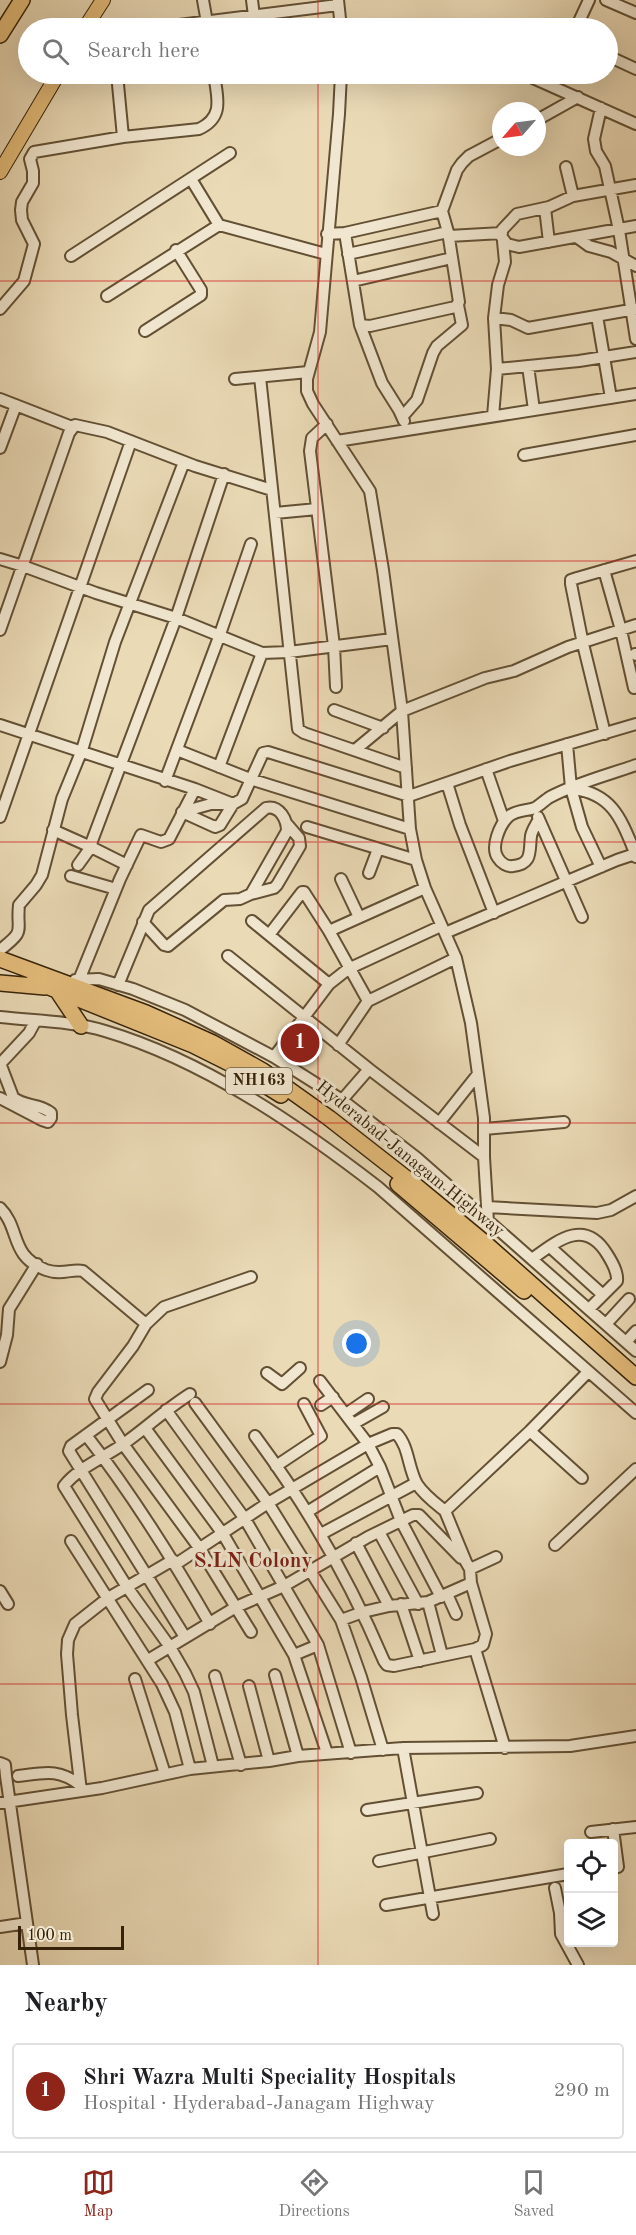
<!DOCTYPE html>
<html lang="en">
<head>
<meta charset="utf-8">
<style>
  :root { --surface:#fff; --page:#f6f6f6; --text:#202124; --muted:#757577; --line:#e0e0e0; --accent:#8f2418 }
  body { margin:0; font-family:"Old Standard TT",serif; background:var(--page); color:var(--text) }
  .controls { position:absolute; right:18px; bottom:18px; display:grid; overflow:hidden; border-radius:6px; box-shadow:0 6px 24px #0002 }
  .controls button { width:54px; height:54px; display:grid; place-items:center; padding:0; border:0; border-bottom:2px solid var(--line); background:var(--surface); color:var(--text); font:30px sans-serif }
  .compass { position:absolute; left:492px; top:102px; width:54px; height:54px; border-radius:50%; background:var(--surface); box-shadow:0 6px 24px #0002; rotate:242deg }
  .scale { position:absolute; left:18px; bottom:15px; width:106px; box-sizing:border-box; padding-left:6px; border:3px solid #362209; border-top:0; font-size:16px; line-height:21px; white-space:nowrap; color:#362209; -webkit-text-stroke:4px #f1e7d0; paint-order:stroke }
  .you { position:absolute; left:357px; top:1344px; width:21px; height:21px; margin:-15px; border:4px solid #fff; border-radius:50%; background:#1a73e8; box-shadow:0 0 0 9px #1a73e833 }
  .badge { display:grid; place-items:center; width:39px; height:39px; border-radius:50%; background:var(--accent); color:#fff; font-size:20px; font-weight:700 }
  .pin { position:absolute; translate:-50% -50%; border:3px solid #fff; box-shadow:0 2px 6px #0006 }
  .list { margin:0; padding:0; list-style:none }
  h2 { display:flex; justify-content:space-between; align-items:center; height:78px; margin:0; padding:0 24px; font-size:26px }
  h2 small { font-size:20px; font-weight:400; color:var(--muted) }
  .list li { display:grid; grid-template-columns:39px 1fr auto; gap:18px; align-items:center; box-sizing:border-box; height:96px; margin:0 12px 12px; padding:0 12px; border:2px solid var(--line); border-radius:6px }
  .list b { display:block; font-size:22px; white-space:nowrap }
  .list p { margin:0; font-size:20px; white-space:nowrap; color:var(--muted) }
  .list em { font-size:20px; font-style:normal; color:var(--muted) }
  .icon { flex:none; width:33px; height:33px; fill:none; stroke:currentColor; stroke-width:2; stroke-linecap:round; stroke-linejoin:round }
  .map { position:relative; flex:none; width:636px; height:1965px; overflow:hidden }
  .search { position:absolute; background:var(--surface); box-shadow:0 6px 24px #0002; left:18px; right:18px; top:18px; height:66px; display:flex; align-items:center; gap:15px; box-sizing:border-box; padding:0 21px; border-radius:33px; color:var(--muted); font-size:22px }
  .sheet { height:186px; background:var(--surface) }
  nav { display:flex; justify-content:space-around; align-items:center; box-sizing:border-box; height:84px; border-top:2px solid var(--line); background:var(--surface); font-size:16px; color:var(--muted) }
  nav a { display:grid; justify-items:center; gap:3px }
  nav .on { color:var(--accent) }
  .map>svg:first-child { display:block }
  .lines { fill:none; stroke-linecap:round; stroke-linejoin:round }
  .minor-casing { stroke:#635034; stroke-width:14 }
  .major-casing { stroke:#362209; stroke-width:16 }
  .highway-casing { stroke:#362209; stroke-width:18 }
  .minor { stroke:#f1e7d0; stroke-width:10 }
  .major { stroke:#e5bd7b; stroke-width:14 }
  .highway { stroke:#e5bd7b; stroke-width:15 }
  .grid { fill:none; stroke:#d62828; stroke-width:1.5; stroke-opacity:0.55 }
  .labels { text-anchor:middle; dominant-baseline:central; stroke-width:6; stroke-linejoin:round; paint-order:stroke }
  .shield { fill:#f1e7d0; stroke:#6e5d45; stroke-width:1.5 }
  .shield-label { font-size:16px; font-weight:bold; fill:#362209 }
  .street-label { font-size:18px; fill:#362209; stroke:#f1e7d0 }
  .quarter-label { font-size:21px; font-weight:bold; fill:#7a1f14; stroke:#f1e7d0 }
</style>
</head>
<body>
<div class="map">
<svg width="636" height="1965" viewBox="0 0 636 1965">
  <rect width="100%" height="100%" fill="#eadab6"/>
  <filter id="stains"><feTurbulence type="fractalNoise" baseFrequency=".00333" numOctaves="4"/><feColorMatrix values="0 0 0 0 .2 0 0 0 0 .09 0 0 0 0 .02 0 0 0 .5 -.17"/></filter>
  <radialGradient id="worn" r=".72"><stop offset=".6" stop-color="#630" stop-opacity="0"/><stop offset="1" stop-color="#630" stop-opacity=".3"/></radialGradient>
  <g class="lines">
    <defs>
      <path id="minor" d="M 203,0 L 208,28
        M 252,0 L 254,16
        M 338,0 L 341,28
        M 606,0 L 636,13
        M 90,21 L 106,28
        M 155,28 L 338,5
        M 576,28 L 589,0
        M 608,56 L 636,69
        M 117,74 L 123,137
        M 341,74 L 339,114 L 320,332 L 307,379 L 307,391 L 313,404 L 370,491 L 383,570 L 402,711 L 410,829 L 416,860 L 425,888 L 456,958 L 471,1023 L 484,1118 L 484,1157 L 488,1222
        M 529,74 L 533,78 L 636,124
        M 601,108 L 594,139 L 596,151 L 605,166 L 619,230 L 636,339
        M 537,120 L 578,97
        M 566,167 L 573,196
        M 191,179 L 219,225
        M 636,185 L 573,196 L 549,207 L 517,214 L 502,230 L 501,236 L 507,244 L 519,247 L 636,226
        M 545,208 L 549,242
        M 345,233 L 360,325 L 370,326 L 455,307 L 459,302 L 448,232 L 442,211 L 457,170 L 462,163 L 469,156 L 501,139
        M 327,234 L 345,233 L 442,211
        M 449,236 L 502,233
        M 578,238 L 589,246 L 611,252 L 636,266
        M 348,254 L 448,232
        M 71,256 L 230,153
        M 353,281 L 452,258
        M 107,296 L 219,225 L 326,254
        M 0,309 L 24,281 L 34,244 L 22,220 L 21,210 L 22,202 L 33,183 L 33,171 L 30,159 L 34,152 L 123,137 L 199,129 C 225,117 217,97 214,74
        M 597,316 L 611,398
        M 494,318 L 511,320 L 528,328 L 636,309
        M 360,325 L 382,383 L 399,410 L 404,421
        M 145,331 L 201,295 L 201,290 L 176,250
        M 528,366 L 534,410
        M 497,369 L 579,361 L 636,352
        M 260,377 L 298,729 L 304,733 L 406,768
        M 235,379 L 308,372
        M 0,399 L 72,427
        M 403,416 L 417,400 L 433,353 L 437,346 L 462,325 L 458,305
        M 493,416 L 497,369 L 494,318 L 498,285 L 505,262 L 503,241
        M 327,424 L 312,438 L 310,451 L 334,646 L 336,687
        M 337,441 L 636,394
        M 0,448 L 16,405
        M 524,455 L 636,435
        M 275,513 L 317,509
        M 0,559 L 23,566 L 96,593 L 176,618 L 262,653 L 289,652 L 392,639
        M 604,570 L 621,630 L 634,688
        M 0,630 L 69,433 L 75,425 L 107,432 L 195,466 L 272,490
        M 635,654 L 636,655
        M 334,710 L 383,728
        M 0,725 L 195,789
        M 605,734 L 583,644 L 571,584 L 571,580 L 577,578 L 636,561
        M 567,744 L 571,788 L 582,827 L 601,867
        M 177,750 L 250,779 L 410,829
        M 355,750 L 402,711 L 485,678 L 514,671 L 568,647 L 636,625
        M 219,767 L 262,653
        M 486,769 L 504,821
        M 165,781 L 219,637 L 251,544
        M 447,783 L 460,825 L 494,913
        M 574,789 C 614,794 622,822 636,855
        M 182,812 L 215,827 L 220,825 L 233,804
        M 182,812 L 211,804 L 226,804
        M 0,817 L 131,441
        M 538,817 L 582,917
        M 539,819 C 536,825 532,830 531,836 C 529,851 533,864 513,866 C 507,867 501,863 498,858 C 490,847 500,824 509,816 C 517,810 526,811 535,808 C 540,805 545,800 550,797 C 576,783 608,775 636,765
        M 307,827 L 416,860
        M 53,830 L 91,847 L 78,865
        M 127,865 L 91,847 L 92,841 L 176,618 L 224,474
        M 369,873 L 378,849
        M 71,876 L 116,889
        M 341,879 L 359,917
        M 425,888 L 329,931 L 368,1001 L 456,958
        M 251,894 L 274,888 L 277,885 L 300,846 L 299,838 L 287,824
        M 252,921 L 329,984
        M 445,933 L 617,860 L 632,855 L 636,857
        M 269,935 L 302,892 L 304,892 L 329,931
        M 0,950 C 27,929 16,933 19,905 L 36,885 L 42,875 L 62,799 L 82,750 L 115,642 L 184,462
        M 228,956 L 369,1069
        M 75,980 L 99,979 L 133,989 L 185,1010 L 274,1057 L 342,1100 L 417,1158 L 636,1351
        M 79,980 L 120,879 L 141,835 L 161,842 L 169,839 L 195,789 L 233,804 L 242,799 L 263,753 L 268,752 L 409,796 L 510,761 L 636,724
        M 118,985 L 149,910 L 266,808 C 280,805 287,820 287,831 L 251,894 L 240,899 L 224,900 L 168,946 L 164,945 L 143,922
        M 0,1017 C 34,1021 72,1021 105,1031 C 203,1060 298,1125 378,1187 L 636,1413
        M 338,1045 L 368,1001
        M 274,1057 L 329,984 L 348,969 L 441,926
        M 0,1064 L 29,1033 L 35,1022
        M 0,1098 L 42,1120 L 48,1122 L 51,1118 L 51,1113 C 40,1103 23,1107 13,1097 L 0,1063
        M 342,1100 L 369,1069 L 484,1157
        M 439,1123 L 478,1074
        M 484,1129 L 564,1122
        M 487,1207 L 597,1213 L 611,1210 L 636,1196
        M 0,1208 C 21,1229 9,1256 46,1270 C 63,1276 72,1268 83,1271 L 146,1324
        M 550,1247 L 603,1295
        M 532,1259 C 558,1240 585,1218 607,1254 C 612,1262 618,1272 617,1281 L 589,1309
        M 251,1277 L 164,1307 L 146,1324 L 133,1346 L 98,1392 L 95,1399 L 123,1444 L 200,1549 L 251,1632
        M 606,1324 L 629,1299
        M 626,1342 L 636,1331
        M 0,1362 L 7,1335 L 9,1309 L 37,1264
        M 267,1373 L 282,1384 L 300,1368
        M 320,1381 L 368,1444 L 380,1467 L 401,1521 L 441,1597
        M 148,1390 L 71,1446 L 69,1451 L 185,1637
        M 190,1394 C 166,1409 145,1429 122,1445 C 103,1458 78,1468 64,1486 L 127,1587 L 170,1647 L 185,1673 L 194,1692 L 213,1766
        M 195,1403 L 268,1503 L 341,1620 L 361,1677 L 383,1750
        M 321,1405 L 333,1397
        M 166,1410 L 245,1519 L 318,1645 L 351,1753
        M 346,1414 L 368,1399
        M 353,1424 L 383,1407
        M 145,1428 L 223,1534 L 294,1655 L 327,1753
        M 530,1431 L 582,1478
        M 86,1435 C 132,1494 172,1558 210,1624
        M 255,1436 C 307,1506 350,1581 384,1661 L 387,1665 L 394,1666 L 475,1649 L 483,1645 L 486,1634 L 471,1583 L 470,1569 L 466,1562 L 445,1511 L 530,1431 L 588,1372
        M 276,1466 L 321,1436 L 304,1404
        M 307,1512 L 380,1467
        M 379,1532 L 418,1604
        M 321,1534 L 416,1483
        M 71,1541 L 162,1684 L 175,1712 L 190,1769
        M 356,1543 L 389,1606
        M 555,1545 L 636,1469
        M 176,1564 L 268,1503 L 368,1444 L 392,1434 L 397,1434 C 409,1447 408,1468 417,1484 C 424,1495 435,1503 445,1511
        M 470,1569 L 496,1557
        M 0,1591 L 8,1604
        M 447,1594 L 456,1614
        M 428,1602 L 442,1655
        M 401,1604 L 420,1661
        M 341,1620 L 363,1612 L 389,1606 L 428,1602 L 471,1583
        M 475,1649 L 505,1748
        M 294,1655 L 318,1645
        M 148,1660 L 236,1607 L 284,1586 L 368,1537 L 413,1515 L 419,1515 L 461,1558
        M 275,1675 L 298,1756
        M 215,1676 L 241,1765
        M 135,1679 L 165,1774
        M 249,1686 L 269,1761
        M 403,1748 L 433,1914
        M 0,1763 L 5,1765 L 6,1776 L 33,1965
        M 18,1776 C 44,1773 58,1768 80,1785
        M 81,1791 L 72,1715 L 67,1654 L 68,1640 L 75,1624 L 108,1598 L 173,1560
        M 0,1803 L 102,1788 L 190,1769 L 269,1761 L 298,1756 L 403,1748 L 570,1746 L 636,1736
        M 367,1810 L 477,1793
        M 613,1829 L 618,1867 L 614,1867
        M 591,1832 L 636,1827
        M 379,1861 L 490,1839
        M 555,1888 L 560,1913 L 561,1934 L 578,1965
        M 386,1905 L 568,1874
        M 0,1927 L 27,1923"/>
      <path id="major" d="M 85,28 L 103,0
        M 0,172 L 58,74"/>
      <path id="highway" d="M 0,35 L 22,0
        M 0,959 L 146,1013 L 213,1043 L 263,1071 L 329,1118 L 416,1186 L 486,1244 L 636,1377
        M 34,981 L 193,1045 L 233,1065 L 281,1095
        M 0,983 L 45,987
        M 57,990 L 81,1026
        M 398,1184 L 524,1291"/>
    </defs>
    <!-- minor casing -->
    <use href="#minor" class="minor-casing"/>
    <!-- major casing -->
    <use href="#major" class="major-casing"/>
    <!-- highway casing -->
    <use href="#highway" class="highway-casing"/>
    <!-- minor -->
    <use href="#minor" class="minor"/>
    <!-- major -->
    <use href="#major" class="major"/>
    <!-- highway -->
    <use href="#highway" class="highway"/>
  </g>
  <!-- grid -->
  <path class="grid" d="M 318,0 L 318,28M 318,74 L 318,1965M 0,281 L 636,281M 0,561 L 636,561M 0,842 L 636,842M 0,1123 L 636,1123M 0,1404 L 636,1404M 0,1684 L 636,1684"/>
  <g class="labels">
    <!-- shield labels -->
    <rect class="shield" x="226" y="1068" width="66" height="26" rx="4.5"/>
    <g class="shield-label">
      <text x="259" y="1081">NH163</text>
    </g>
    <!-- street labels -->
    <g class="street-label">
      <text transform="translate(410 1159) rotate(39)">Hyderabad-Janagam Highway</text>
    </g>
    <!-- quarter labels -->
    <g class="quarter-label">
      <text x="253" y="1561">S.LN Colony</text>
    </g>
  </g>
  <rect width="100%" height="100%" filter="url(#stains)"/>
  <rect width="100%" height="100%" fill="url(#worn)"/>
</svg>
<div class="controls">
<button><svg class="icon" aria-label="locate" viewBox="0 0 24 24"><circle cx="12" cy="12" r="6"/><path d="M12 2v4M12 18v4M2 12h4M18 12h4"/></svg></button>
<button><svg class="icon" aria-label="layers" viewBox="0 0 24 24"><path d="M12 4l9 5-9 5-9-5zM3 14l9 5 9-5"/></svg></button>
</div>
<svg class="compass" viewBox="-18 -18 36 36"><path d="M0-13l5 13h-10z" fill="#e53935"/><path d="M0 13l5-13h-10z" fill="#757577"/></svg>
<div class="scale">100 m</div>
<div class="you"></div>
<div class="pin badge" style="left:300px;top:1043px">1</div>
<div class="search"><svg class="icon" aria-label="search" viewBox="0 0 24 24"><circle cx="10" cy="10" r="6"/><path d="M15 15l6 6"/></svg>Search here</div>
</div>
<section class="sheet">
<h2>Nearby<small></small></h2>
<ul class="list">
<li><span class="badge">1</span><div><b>Shri Wazra Multi Speciality Hospitals</b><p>Hospital · Hyderabad-Janagam Highway</p></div><em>290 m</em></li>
</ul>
</section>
<nav>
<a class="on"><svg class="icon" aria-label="map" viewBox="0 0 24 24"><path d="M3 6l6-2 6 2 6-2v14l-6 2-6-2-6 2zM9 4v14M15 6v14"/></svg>Map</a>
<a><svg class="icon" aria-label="directions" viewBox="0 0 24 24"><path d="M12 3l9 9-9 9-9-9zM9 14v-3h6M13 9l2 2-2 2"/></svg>Directions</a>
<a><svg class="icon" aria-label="saved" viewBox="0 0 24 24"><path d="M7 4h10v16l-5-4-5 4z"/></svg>Saved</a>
</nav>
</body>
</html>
